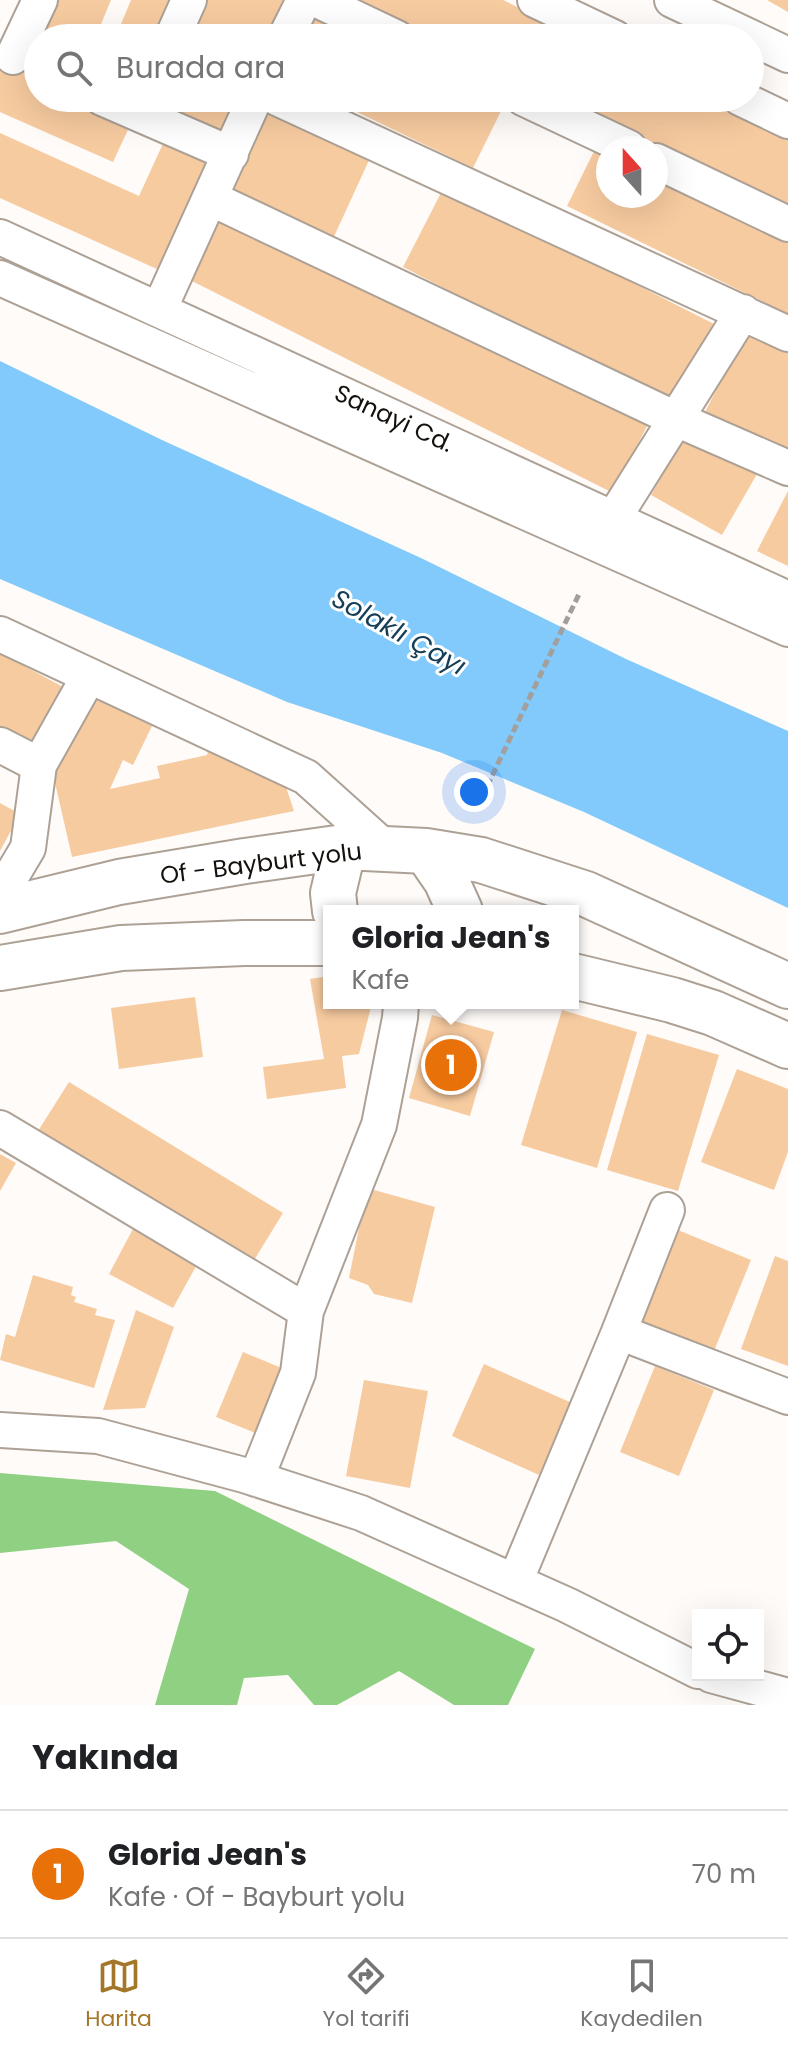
<!DOCTYPE html>
<html lang="tr">
<head>
<meta charset="utf-8">
<style>
  :root { --surface:#fff; --page:#f2f2f2; --text:#202124; --muted:#757577; --line:#e0e0e0; --accent:#a47629 }
  body { margin:0; font-family:Poppins,sans-serif; background:var(--page); color:var(--text) }
  .controls { position:absolute; right:24px; bottom:24px; display:grid; overflow:hidden; border-radius:0px; box-shadow:0 8px 32px #0002 }
  .controls button { width:72px; height:72px; display:grid; place-items:center; padding:0; border:0; border-bottom:2px solid var(--line); background:var(--surface); color:var(--text); font:40px sans-serif }
  .compass { position:absolute; left:596px; top:136px; width:72px; height:72px; border-radius:50%; background:var(--surface); box-shadow:0 8px 32px #0002; rotate:339deg }
  .you { position:absolute; left:474px; top:792px; width:28px; height:28px; margin:-20px; border:6px solid #fff; border-radius:50%; background:#1a73e8; box-shadow:0 0 0 12px #1a73e833 }
  .badge { display:grid; place-items:center; width:52px; height:52px; border-radius:50%; background:var(--accent); color:#fff; font-size:26px; font-weight:700 }
  .pin { position:absolute; translate:-50% -50%; border:4px solid #fff; box-shadow:0 2px 8px #0006 }
  .popup { position:absolute; left:323px; top:905px; width:256px; height:104px; box-sizing:border-box; display:grid; place-content:center; border-radius:0px; background:var(--surface); filter:drop-shadow(0 2px 6px #0005); font-size:26px; white-space:nowrap; color:var(--muted) }
  .popup b { font-size:30px; color:var(--text) }
  .popup::after { content:''; position:absolute; left:50%; top:100%; margin-left:-16px; border:16px solid transparent; border-top-color:var(--surface) }
  .list { margin:0; padding:0; list-style:none }
  h2 { display:flex; justify-content:space-between; align-items:center; height:104px; margin:0; padding:0 32px; font-size:34px }
  h2 small { font-size:26px; font-weight:400; color:var(--muted) }
  .list li { display:grid; grid-template-columns:52px 1fr auto; gap:24px; align-items:center; box-sizing:border-box; height:128px; padding:0 32px; border-top:2px solid var(--line) }
  .list b { display:block; font-size:30px; white-space:nowrap }
  .list p { margin:0; font-size:26px; white-space:nowrap; color:var(--muted) }
  .list em { font-size:26px; font-style:normal; color:var(--muted) }
  .icon { flex:none; width:44px; height:44px; fill:none; stroke:currentColor; stroke-width:2; stroke-linecap:round; stroke-linejoin:round }
  .map { position:relative; flex:none; width:788px; height:1705px; overflow:hidden }
  .search { position:absolute; background:var(--surface); box-shadow:0 8px 32px #0002; left:24px; right:24px; top:24px; height:88px; display:flex; align-items:center; gap:20px; box-sizing:border-box; padding:0 28px; border-radius:44px; color:var(--muted); font-size:30px }
  .sheet { height:232px; background:var(--surface) }
  nav { display:flex; justify-content:space-around; align-items:center; box-sizing:border-box; height:112px; border-top:2px solid var(--line); background:var(--surface); font-size:22px; color:var(--muted) }
  nav a { display:grid; justify-items:center; gap:4px }
  nav .on { color:var(--accent) }
  .map>svg:first-child { display:block }
  .forest { fill:#8fd083 }
  .water { fill:#82cafb }
  .building { fill:#f7cba0 }
  .lines { fill:none; stroke-linecap:round; stroke-linejoin:round }
  .minor-casing { stroke:#ada196; stroke-width:38 }
  .highway-casing { stroke:#ada196; stroke-width:48 }
  .path { stroke:#a29f9c; stroke-width:5; stroke-dasharray:8 4; stroke-linecap:butt }
  .minor { stroke:#fff; stroke-width:34 }
  .highway { stroke:#fff; stroke-width:44 }
  .labels { text-anchor:middle; dominant-baseline:central; stroke-width:6; stroke-linejoin:round; paint-order:stroke }
  .street-label { font-size:24px; fill:#14100c; stroke:#fff }
  .water-label { font-size:26px; font-style:italic; fill:#153d56; stroke:#fff }
</style>
</head>
<body>
<div class="map">
<svg width="788" height="1705" viewBox="0 0 788 1705">
  <rect width="100%" height="100%" fill="#fefbf9"/>
  <!-- forest -->
  <path class="forest" d="M 0,1473 L 215,1491 L 535,1649 L 508,1705 L 454,1705 L 399,1671 L 337,1705 L 314,1705 L 288,1675 L 244,1678 L 237,1705 L 155,1705 L 189,1589 L 116,1541 L 0,1553 Z"/>
  <!-- water -->
  <path class="water" d="M 0,361 L 162,440 L 421,558 L 626,659 L 788,731 L 788,908 L 584,812 L 442,753 L 287,702 L 0,579 Z"/>
  <!-- building -->
  <path class="building" d="M 53,0 L 111,0 L 99,29 L 116,36 L 131,0 L 182,0 L 165,38 L 38,38 L 38,51 L 32,49 Z
    M 205,0 L 283,0 L 265,38 L 187,38 Z
    M 344,0 L 503,0 L 582,38 L 425,38 Z
    M 767,0 L 788,0 L 788,12 Z
    M 313,8 L 375,38 L 299,38 Z
    M 0,60 L 38,77 L 38,98 L 85,98 L 133,119 L 113,162 L 0,112 Z
    M 160,98 L 238,98 L 222,134 L 157,104 Z
    M 328,98 L 499,98 L 506,101 L 473,168 Z
    M 551,98 L 709,98 L 788,136 L 788,210 Z
    M 266,109 L 371,156 L 331,243 L 227,196 Z
    M 0,133 L 139,196 L 166,137 L 211,158 L 159,270 L 0,198 Z
    M 599,141 L 608,148 L 608,196 L 656,196 L 656,168 L 788,232 L 788,314 L 567,206 Z
    M 444,187 L 716,325 L 674,406 L 403,267 Z
    M 223,212 L 647,426 L 613,493 L 188,279 Z
    M 747,329 L 788,350 L 788,455 L 704,414 Z
    M 686,434 L 757,474 L 722,535 L 651,495 Z
    M 788,491 L 788,566 L 757,551 Z
    M 0,653 L 65,688 L 33,747 L 0,729 Z
    M 93,696 L 153,724 L 133,765 L 123,760 L 110,789 L 160,778 L 157,766 L 207,755 L 209,747 L 284,781 L 294,811 L 72,857 L 53,774 Z
    M 0,803 L 20,814 L 0,851 Z
    M 329,976 L 329,1003 L 372,1003 L 359,1054 L 342,1056 L 346,1088 L 267,1099 L 263,1067 L 324,1059 L 310,979 Z
    M 195,997 L 203,1057 L 119,1069 L 111,1008 Z
    M 562,1010 L 637,1032 L 597,1168 L 521,1145 Z
    M 432,1015 L 494,1032 L 470,1116 L 409,1098 Z
    M 647,1034 L 719,1055 L 678,1191 L 607,1170 Z
    M 737,1069 L 788,1089 L 788,1152 L 774,1190 L 701,1162 Z
    M 69,1082 L 283,1213 L 253,1262 L 38,1131 Z
    M 0,1154 L 16,1163 L 0,1191 Z
    M 367,1188 L 435,1207 L 412,1303 L 374,1294 L 368,1285 L 349,1278 Z
    M 135,1225 L 200,1259 L 173,1308 L 109,1274 Z
    M 678,1230 L 751,1260 L 714,1351 L 641,1322 Z
    M 775,1256 L 788,1261 L 788,1366 L 741,1349 Z
    M 33,1275 L 73,1287 L 71,1295 L 76,1297 L 74,1302 L 97,1309 L 95,1315 L 115,1320 L 94,1388 L 0,1360 L 6,1334 L 15,1337 Z
    M 136,1310 L 174,1327 L 145,1408 L 103,1410 Z
    M 243,1352 L 284,1369 L 258,1434 L 216,1417 Z
    M 484,1364 L 572,1403 L 539,1475 L 452,1436 Z
    M 655,1366 L 714,1390 L 679,1476 L 620,1452 Z
    M 364,1380 L 428,1391 L 410,1488 L 346,1476 Z"/>
  <g class="lines">
    <defs>
      <path id="minor" d="M 317,0 L 397,38
        M 535,0 L 615,38
        M 672,0 L 788,55
        M 172,38 L 189,0
        M 285,38 L 304,0
        M 13,57 L 40,0
        M 102,98 L 231,154
        M 277,98 L 788,334
        M 523,98 L 629,148
        M 740,98 L 788,121
        M 656,161 L 788,224
        M 210,198 L 676,419 L 788,468
        M 0,237 L 788,599
        M 0,278 L 788,629
        M 159,310 L 255,98
        M 613,519 L 743,312
        M 0,634 L 306,777 L 385,848
        M 0,745 L 39,765 L 28,848 L 6,885
        M 39,765 L 89,676
        M 0,1128 L 306,1311
        M 619,1332 L 667,1210
        M 0,1430 L 98,1436 L 244,1475 L 361,1513 L 567,1605 L 698,1671
        M 256,1479 L 298,1373 L 306,1311 L 379,1125 L 400,1018 L 401,1003
        M 515,1582 L 619,1332 L 788,1397
        M 711,1675 L 788,1696"/>
      <path id="highway" d="M 426,851 L 446,880 L 460,911
        M 0,911 L 119,882 L 245,861 L 344,847 L 426,851 L 481,860 L 586,894 L 788,986
        M 335,911 L 333,893 L 344,847
        M 0,968 L 121,948 L 244,943 L 329,943
        M 573,976 L 672,1000 L 713,1013 L 788,1046"/>
    </defs>
    <!-- minor casing -->
    <use href="#minor" class="minor-casing"/>
    <!-- highway casing -->
    <use href="#highway" class="highway-casing"/>
    <!-- path -->
    <path class="path" d="M 482,797 L 580,592"/>
    <!-- minor -->
    <use href="#minor" class="minor"/>
    <!-- highway -->
    <use href="#highway" class="highway"/>
  </g>
  <g class="labels">
    <!-- street labels -->
    <g class="street-label">
      <text transform="translate(394 418) rotate(25)">Sanayi Cd.</text>
      <text transform="translate(261 863) rotate(-7)">Of - Bayburt yolu</text>
    </g>
    <!-- water labels -->
    <g class="water-label">
      <text transform="translate(399 632) rotate(29)">Solaklı Çayı</text>
    </g>
  </g>
</svg>
<div class="controls">
<button><svg class="icon" aria-label="locate" viewBox="0 0 24 24"><circle cx="12" cy="12" r="6"/><path d="M12 2v4M12 18v4M2 12h4M18 12h4"/></svg></button>
</div>
<svg class="compass" viewBox="-18 -18 36 36"><path d="M0-13l5 13h-10z" fill="#e53935"/><path d="M0 13l5-13h-10z" fill="#757577"/></svg>
<div class="you"></div>
<div class="pin badge" style="left:451px;top:1065px;background:#e8710a">1</div>
<div class="popup"><b>Gloria Jean's</b>Kafe</div>
<div class="search"><svg class="icon" aria-label="search" viewBox="0 0 24 24"><circle cx="10" cy="10" r="6"/><path d="M15 15l6 6"/></svg>Burada ara</div>
</div>
<section class="sheet">
<h2>Yakında<small></small></h2>
<ul class="list">
<li><span class="badge" style="background:#e8710a">1</span><div><b>Gloria Jean's</b><p>Kafe · Of - Bayburt yolu</p></div><em>70 m</em></li>
</ul>
</section>
<nav>
<a class="on"><svg class="icon" aria-label="map" viewBox="0 0 24 24"><path d="M3 6l6-2 6 2 6-2v14l-6 2-6-2-6 2zM9 4v14M15 6v14"/></svg>Harita</a>
<a><svg class="icon" aria-label="directions" viewBox="0 0 24 24"><path d="M12 3l9 9-9 9-9-9zM9 14v-3h6M13 9l2 2-2 2"/></svg>Yol tarifi</a>
<a><svg class="icon" aria-label="saved" viewBox="0 0 24 24"><path d="M7 4h10v16l-5-4-5 4z"/></svg>Kaydedilen</a>
</nav>
</body>
</html>
